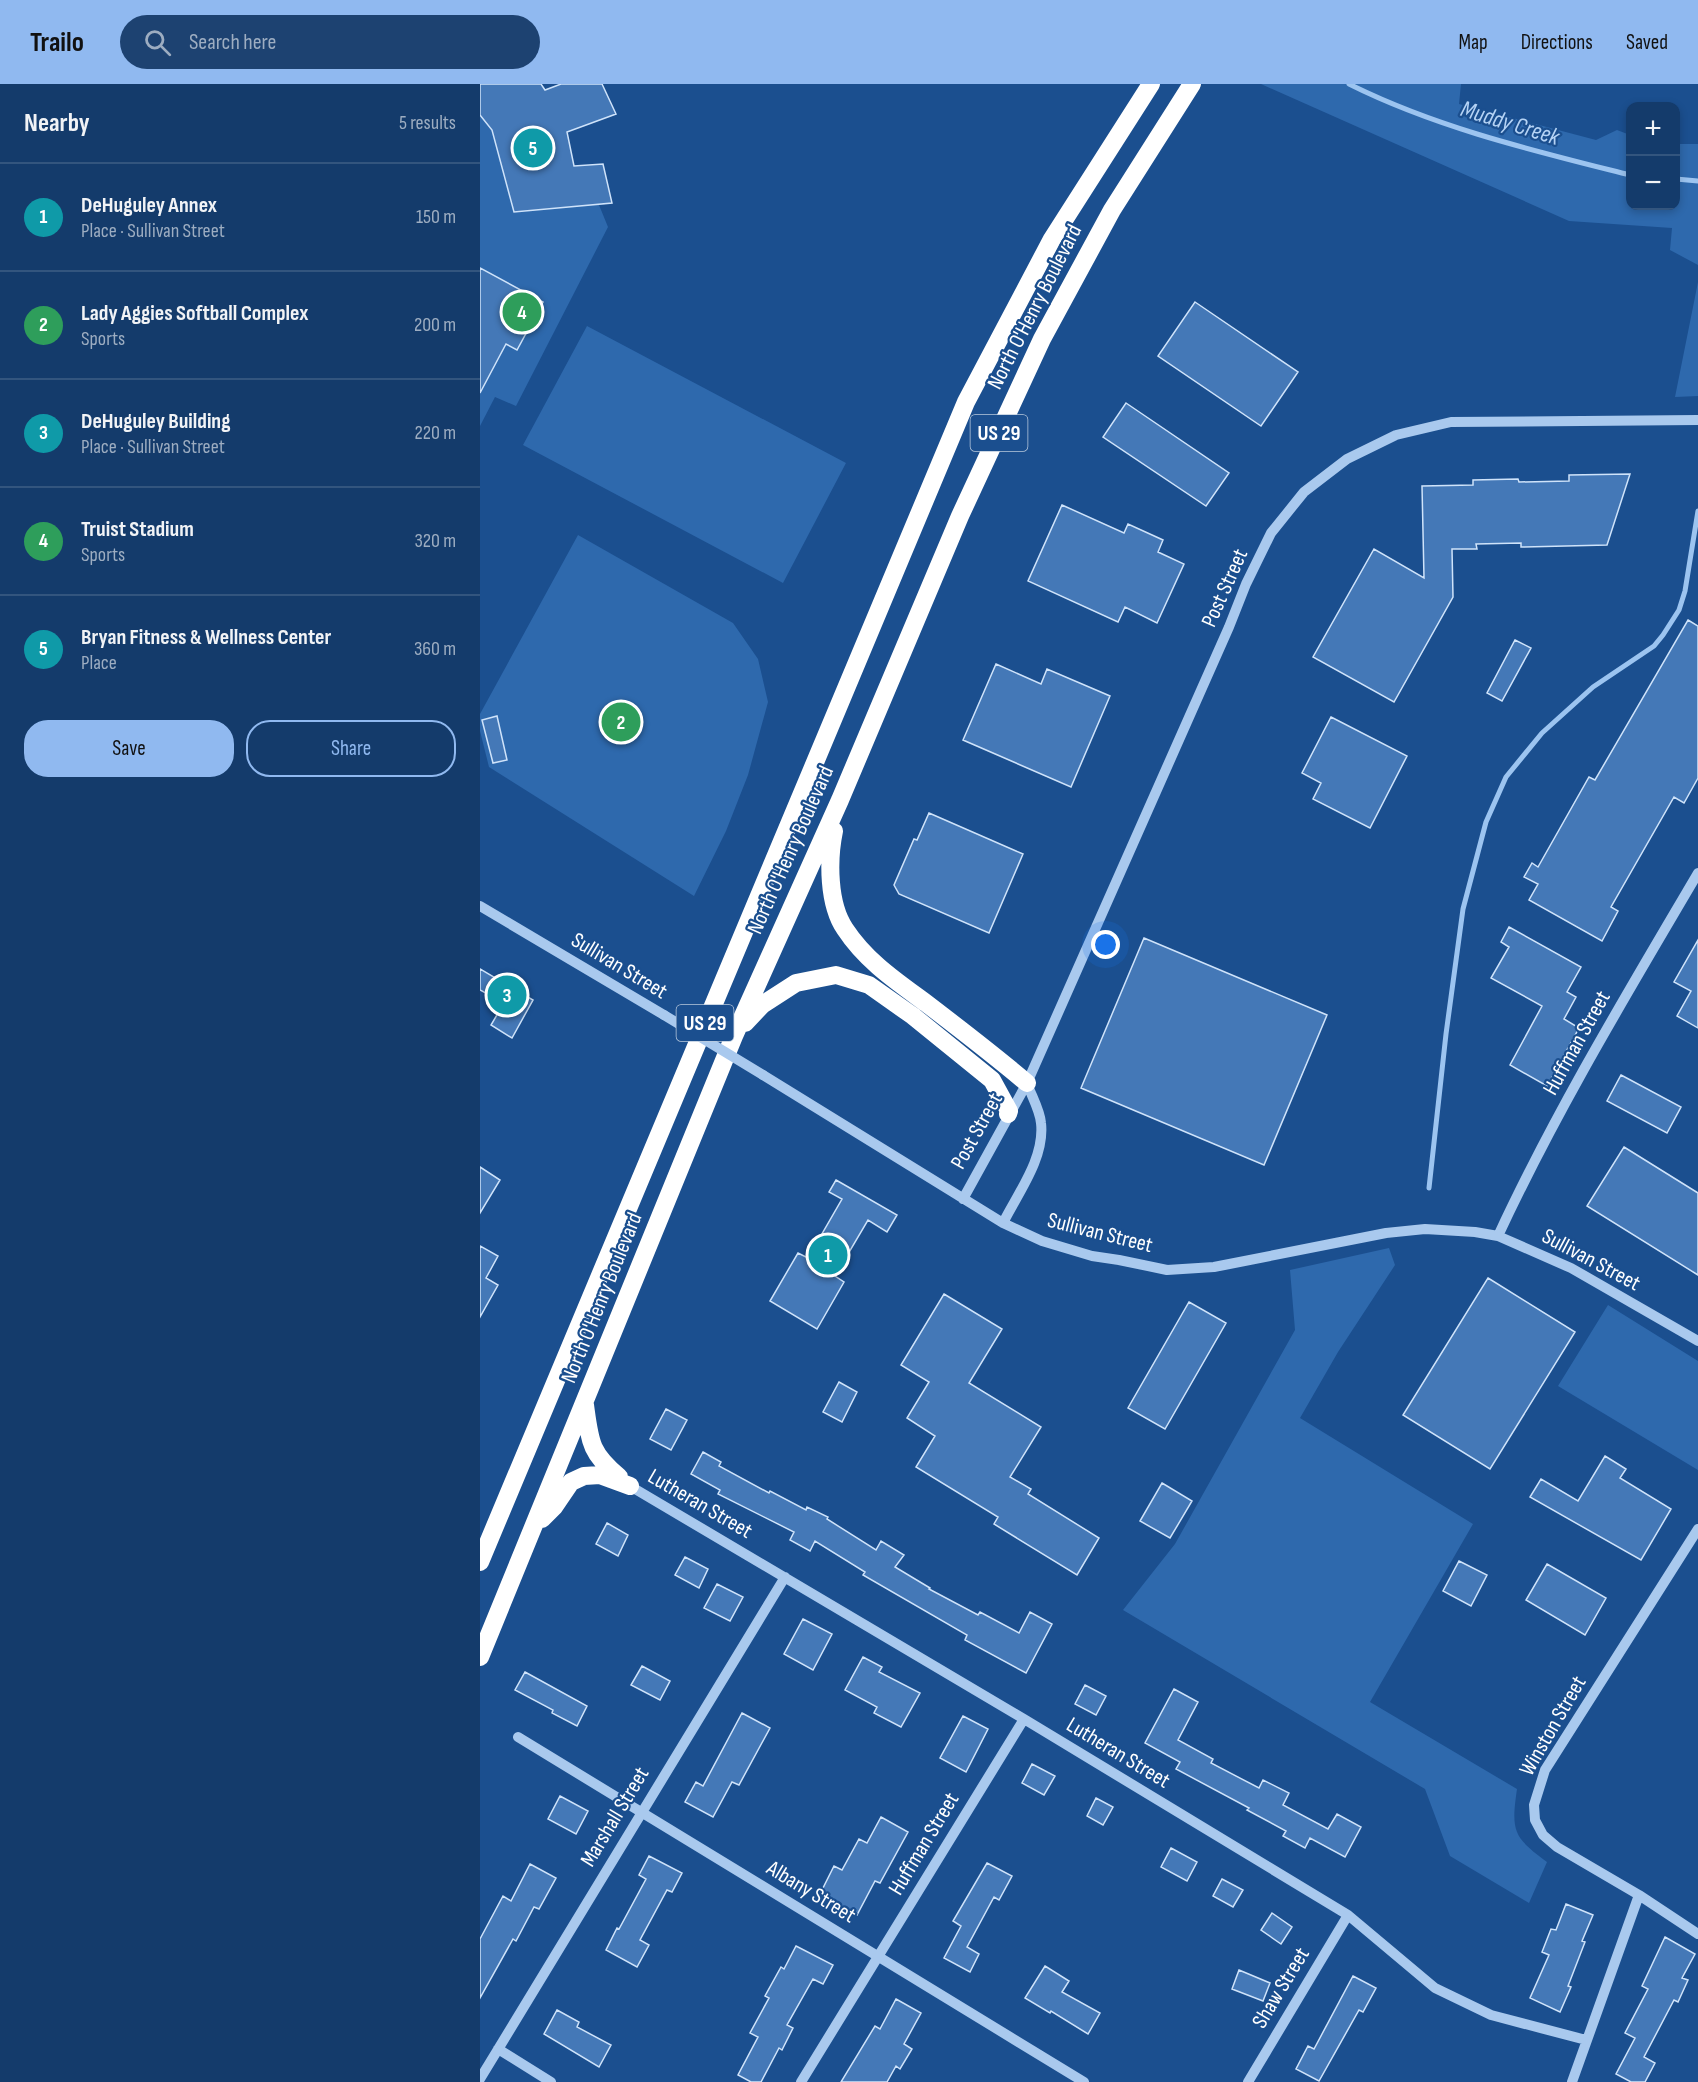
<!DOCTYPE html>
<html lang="en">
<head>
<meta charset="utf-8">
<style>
  :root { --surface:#143b6b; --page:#1d4271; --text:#f1f3f6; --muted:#9dadc1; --line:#33557e; --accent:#90b9f0 }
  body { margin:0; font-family:"Sofia Sans Condensed",sans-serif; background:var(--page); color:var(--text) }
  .controls { position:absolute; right:18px; top:18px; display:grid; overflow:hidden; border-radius:12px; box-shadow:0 3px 9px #0003 }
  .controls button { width:54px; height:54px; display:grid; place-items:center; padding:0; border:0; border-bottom:2px solid var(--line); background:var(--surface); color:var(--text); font:30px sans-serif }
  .you { position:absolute; left:626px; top:861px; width:21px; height:21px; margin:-15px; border:4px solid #fff; border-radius:50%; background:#1a73e8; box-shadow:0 0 0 9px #1a73e833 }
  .badge { display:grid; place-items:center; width:39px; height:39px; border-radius:50%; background:var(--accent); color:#fff; font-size:20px; font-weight:700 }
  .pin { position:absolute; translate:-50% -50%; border:3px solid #fff; box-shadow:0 2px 6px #0006 }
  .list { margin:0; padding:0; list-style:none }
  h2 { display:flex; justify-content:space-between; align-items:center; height:78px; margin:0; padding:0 24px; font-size:26px }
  h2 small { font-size:20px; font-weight:400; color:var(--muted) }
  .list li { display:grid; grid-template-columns:39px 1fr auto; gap:18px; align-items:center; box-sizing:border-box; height:108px; padding:0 24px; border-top:2px solid var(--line) }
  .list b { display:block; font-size:22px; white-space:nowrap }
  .list p { margin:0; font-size:20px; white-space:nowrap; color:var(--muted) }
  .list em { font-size:20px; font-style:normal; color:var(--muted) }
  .actions { display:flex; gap:12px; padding:18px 24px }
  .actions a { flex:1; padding:14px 0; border:2px solid var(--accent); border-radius:24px; text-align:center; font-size:21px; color:var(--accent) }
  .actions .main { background:var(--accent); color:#111 }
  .icon { flex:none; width:33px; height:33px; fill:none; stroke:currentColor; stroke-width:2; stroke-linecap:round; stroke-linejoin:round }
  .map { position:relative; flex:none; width:1218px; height:1998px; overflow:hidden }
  header { display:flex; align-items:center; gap:36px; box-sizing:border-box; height:84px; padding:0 30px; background:var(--accent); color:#111 }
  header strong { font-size:28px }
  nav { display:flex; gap:33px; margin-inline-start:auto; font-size:21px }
  .search { width:420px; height:54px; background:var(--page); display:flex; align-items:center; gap:15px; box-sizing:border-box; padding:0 21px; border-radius:33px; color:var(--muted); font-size:22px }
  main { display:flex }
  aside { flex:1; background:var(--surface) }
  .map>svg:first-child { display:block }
  .green { fill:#2e69ad }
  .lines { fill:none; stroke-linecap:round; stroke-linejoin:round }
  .stream { stroke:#9cc4f0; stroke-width:5 }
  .building { fill:#4478b7; stroke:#cfe3fa; stroke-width:1.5 }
  .minor { stroke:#a9c9ee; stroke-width:10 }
  .highway { stroke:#fff; stroke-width:18 }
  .minor-bridge { stroke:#a9c9ee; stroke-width:10 }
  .labels { text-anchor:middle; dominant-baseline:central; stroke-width:4.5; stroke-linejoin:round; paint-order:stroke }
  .shield { fill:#1b4f8f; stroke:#bbcadd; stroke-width:1.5 }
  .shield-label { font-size:21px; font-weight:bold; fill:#fff }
  .street-label { font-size:22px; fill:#fff; stroke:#1b4f8f }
  .water-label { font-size:24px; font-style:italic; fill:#b5d3f5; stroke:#1b4f8f }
</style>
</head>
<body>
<header>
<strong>Trailo</strong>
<div class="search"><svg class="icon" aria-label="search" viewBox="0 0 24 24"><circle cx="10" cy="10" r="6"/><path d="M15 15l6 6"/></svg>Search here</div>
<nav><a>Map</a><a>Directions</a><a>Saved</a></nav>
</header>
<main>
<aside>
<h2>Nearby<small>5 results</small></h2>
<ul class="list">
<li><span class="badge" style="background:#0f9aa8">1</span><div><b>DeHuguley Annex</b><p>Place · Sullivan Street</p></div><em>150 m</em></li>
<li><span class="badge" style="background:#2e9e5b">2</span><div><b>Lady Aggies Softball Complex</b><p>Sports</p></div><em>200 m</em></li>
<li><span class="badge" style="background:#0f9aa8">3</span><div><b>DeHuguley Building</b><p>Place · Sullivan Street</p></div><em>220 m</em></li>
<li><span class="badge" style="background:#2e9e5b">4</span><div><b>Truist Stadium</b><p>Sports</p></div><em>320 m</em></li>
<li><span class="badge" style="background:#0f9aa8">5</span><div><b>Bryan Fitness &amp; Wellness Center</b><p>Place</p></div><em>360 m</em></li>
</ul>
<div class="actions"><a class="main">Save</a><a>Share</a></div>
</aside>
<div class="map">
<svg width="1218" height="1998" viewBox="0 0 1218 1998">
  <rect width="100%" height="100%" fill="#1b4f8f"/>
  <!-- green -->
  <path class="green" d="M 0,0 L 61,0 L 66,6 L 81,0 L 122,0 L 136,30 L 87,48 L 94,82 L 123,80 L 132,119 L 119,121 L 128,143 L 36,322 L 15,313 L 0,342 Z
    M 781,0 L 981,0 L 979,20 L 1116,56 L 1137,46 L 1150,51 L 1150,122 L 1196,122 L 1196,60 L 1218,60 L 1218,181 L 1190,166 L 1192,144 L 1089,137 Z
    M 1218,198 L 1218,312 L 1195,313 Z
    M 107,242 L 366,379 L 303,499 L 43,361 Z
    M 98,451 L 253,539 L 278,575 L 288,618 L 268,691 L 246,747 L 214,812 L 9,683 L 0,647 L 0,630 Z
    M 909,1164 L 915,1181 L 858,1268 L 820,1334 L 993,1440 L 890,1618 L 1037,1705 C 1031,1747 1033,1753 1067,1778 L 1049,1819 L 970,1772 L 945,1705 L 643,1526 L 695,1460 L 815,1246 L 810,1186 Z
    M 1128,1221 L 1218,1277 L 1218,1386 L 1078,1302 Z"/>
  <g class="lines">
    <!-- stream -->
    <path class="stream" d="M 869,0 C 957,44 1055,67 1150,91
      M 1196,95 L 1218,97
      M 949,1104 L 966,950 L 983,825 L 1006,738 L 1026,693 L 1062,649 L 1113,603 L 1174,562 L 1183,551 L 1199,526 L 1205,507 L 1218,427"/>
  </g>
  <!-- building -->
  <path class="building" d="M 0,0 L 61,0 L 65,6 L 81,0 L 122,0 L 136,30 L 87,48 L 94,82 L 123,80 L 132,119 L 34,128 L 12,46 L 0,31 Z
    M 0,184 L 63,218 L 37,266 L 26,260 L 0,309 Z
    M 715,218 L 818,288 L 781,342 L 678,272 Z
    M 646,319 L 749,389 L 726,422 L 623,353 Z
    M 1150,390 L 1127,461 L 1041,463 L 1041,459 L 996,460 L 997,465 L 972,465 L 973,513 L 914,618 L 833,573 L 894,465 L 944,494 L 942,402 L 993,401 L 993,396 L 1038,395 L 1039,398 L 1089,397 L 1089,391 Z
    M 582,421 L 644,449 L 648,440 L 683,456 L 678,468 L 704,480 L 677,539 L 645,523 L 638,538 L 548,497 Z
    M 1208,536 L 1218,542 L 1218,694 L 1204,719 L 1194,713 L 1131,823 L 1138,827 L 1122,857 L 1049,816 L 1058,800 L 1044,793 L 1052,779 L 1058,783 L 1109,693 L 1115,696 Z
    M 1035,556 L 1051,564 L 1022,617 L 1007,609 Z
    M 516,580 L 561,600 L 567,585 L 630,612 L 591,703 L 483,656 Z
    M 17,632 L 27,676 L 13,679 L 2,636 Z
    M 851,633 L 927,672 L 890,744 L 833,715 L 841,699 L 822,689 Z
    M 449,729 L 543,770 L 509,849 L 419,810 L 414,801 L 434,755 L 437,756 Z
    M 1029,843 L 1101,883 L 1087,908 L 1096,913 L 1084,935 L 1099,944 L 1067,1002 L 1030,981 L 1062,922 L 1011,894 L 1029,863 L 1021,858 Z
    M 664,854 L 847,931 L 784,1081 L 601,1004 Z
    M 1218,856 L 1218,944 L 1197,932 L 1211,907 L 1194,898 Z
    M 0,885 L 53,916 L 32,954 L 11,941 L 24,919 L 0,906 Z
    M 1141,991 L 1201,1023 L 1187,1049 L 1127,1017 Z
    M 1144,1063 L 1218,1109 L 1218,1191 L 1107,1122 Z
    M 0,1083 L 20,1096 L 0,1129 Z
    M 356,1096 L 417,1131 L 407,1148 L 388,1136 L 355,1192 L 364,1198 L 337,1245 L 290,1217 L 318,1169 L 328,1174 L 362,1115 L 349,1108 Z
    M 0,1162 L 18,1172 L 6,1194 L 18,1201 L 0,1233 Z
    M 1008,1194 L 1095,1248 L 1010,1385 L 923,1331 Z
    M 464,1210 L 522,1245 L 489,1299 L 561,1343 L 530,1393 L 551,1405 L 548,1410 L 619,1454 L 597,1491 L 514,1440 L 518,1433 L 436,1383 L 455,1352 L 427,1334 L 449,1298 L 421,1281 Z
    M 709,1218 L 746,1239 L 685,1345 L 648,1324 Z
    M 359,1298 L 377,1308 L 362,1338 L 343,1328 Z
    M 186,1325 L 207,1336 L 191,1366 L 170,1355 Z
    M 223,1368 L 241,1378 L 239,1382 L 289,1409 L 290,1407 L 326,1426 L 327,1423 L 348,1433 L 347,1435 L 396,1466 L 401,1457 L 424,1471 L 415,1483 L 450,1504 L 449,1505 L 498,1531 L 500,1528 L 539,1549 L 550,1528 L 572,1540 L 546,1589 L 485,1556 L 487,1551 L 383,1491 L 385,1488 L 335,1457 L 330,1467 L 310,1456 L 314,1448 L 238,1410 L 240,1406 L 211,1390 Z
    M 1125,1372 L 1146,1385 L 1140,1394 L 1191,1425 L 1161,1476 L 1050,1413 L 1061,1395 L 1098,1417 Z
    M 682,1399 L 712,1417 L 690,1454 L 660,1437 Z
    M 127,1439 L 148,1451 L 138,1472 L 116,1460 Z
    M 205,1473 L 228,1485 L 219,1504 L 195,1491 Z
    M 979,1477 L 1007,1491 L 991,1522 L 963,1507 Z
    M 1067,1480 L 1126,1514 L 1105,1551 L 1046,1516 Z
    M 237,1500 L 263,1513 L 250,1537 L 224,1524 Z
    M 323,1535 L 352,1550 L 333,1586 L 304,1570 Z
    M 383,1573 L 402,1583 L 399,1588 L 440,1609 L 421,1643 L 394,1629 L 397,1623 L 365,1606 Z
    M 162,1582 L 190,1597 L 180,1616 L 151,1601 Z
    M 45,1588 L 107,1622 L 97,1642 L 72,1629 L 73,1626 L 35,1606 Z
    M 605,1601 L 626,1612 L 616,1631 L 595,1620 Z
    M 694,1605 L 718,1618 L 698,1656 L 733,1675 L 731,1679 L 779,1704 L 783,1696 L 809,1709 L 803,1721 L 848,1745 L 857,1730 L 881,1743 L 865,1773 L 830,1754 L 825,1764 L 803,1752 L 806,1747 L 767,1726 L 769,1724 L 696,1685 L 700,1678 L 665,1659 Z
    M 262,1629 L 290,1644 L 259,1701 L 252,1698 L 233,1733 L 205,1718 L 216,1698 L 223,1702 Z
    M 483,1632 L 508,1645 L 486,1688 L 460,1674 Z
    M 552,1680 L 575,1692 L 564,1711 L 542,1699 Z
    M 80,1712 L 108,1727 L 96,1750 L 68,1735 Z
    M 616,1714 L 633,1723 L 623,1741 L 607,1732 Z
    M 401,1733 L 428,1748 L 400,1799 L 395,1797 L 377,1831 L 340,1810 L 354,1782 L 362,1786 L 379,1755 L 387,1759 Z
    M 691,1764 L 717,1778 L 707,1797 L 681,1783 Z
    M 169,1772 L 202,1789 L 192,1808 L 187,1806 L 160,1856 L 169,1861 L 157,1883 L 126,1866 L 137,1844 L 139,1845 L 166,1795 L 159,1791 Z
    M 507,1779 L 532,1792 L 519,1816 L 514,1813 L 487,1863 L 499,1870 L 490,1888 L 464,1874 L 481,1842 L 473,1837 Z
    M 50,1780 L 76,1794 L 59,1825 L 54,1823 L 36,1857 L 33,1855 L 0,1914 L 0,1855 L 23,1812 L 31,1817 Z
    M 742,1795 L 763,1806 L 753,1823 L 733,1812 Z
    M 1086,1820 L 1113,1831 L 1102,1857 L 1105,1858 L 1088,1902 L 1091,1903 L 1080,1928 L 1050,1914 L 1069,1871 L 1062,1868 L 1071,1845 L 1076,1846 Z
    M 792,1829 L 812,1843 L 801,1860 L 781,1846 Z
    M 1185,1853 L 1215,1870 L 1202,1894 L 1208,1896 L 1198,1918 L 1194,1916 L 1164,1973 L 1175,1979 L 1165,1998 L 1151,1998 L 1136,1990 L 1155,1954 L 1145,1949 L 1168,1905 L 1162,1902 Z
    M 316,1862 L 353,1881 L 343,1900 L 333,1895 L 307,1941 L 313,1944 L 302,1966 L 299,1964 L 281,1998 L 271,1998 L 258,1991 L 278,1953 L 270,1949 L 289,1914 L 285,1912 L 301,1883 L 304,1885 Z
    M 565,1882 L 589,1897 L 582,1908 L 620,1929 L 608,1950 L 571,1927 L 570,1929 L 545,1914 Z
    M 759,1886 L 790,1899 L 783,1917 L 752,1905 Z
    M 873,1892 L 896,1904 L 883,1928 L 879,1926 L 839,1997 L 816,1985 L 828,1962 L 834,1965 Z
    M 416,1915 L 441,1929 L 424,1960 L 432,1965 L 420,1985 L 416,1982 L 407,1998 L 361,1998 L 395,1942 L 400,1945 Z
    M 77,1926 L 99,1938 L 97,1943 L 131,1961 L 119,1983 L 64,1950 Z"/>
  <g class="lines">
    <!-- minor -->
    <path class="minor" d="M 0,822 L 184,931
      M 283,991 L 523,1139 L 562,1157 L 612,1172 L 639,1176 L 687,1186 L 734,1183 L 906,1149 L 945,1145 L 995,1148 L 1018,1152 L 1091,1184 L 1218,1257
      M 483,1115 L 547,999 L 749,543 L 766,500 L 791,449 L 824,408 L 867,375 L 916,351 L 971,338 L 1218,336
      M 523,1139 C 538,1109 565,1074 561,1039 C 560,1026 551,1011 547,999
      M 1018,1152 C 1076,1027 1148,908 1218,789
      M 150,1402 L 544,1635 L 868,1831 L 955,1904 L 1011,1931 L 1106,1956
      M 1218,1445 L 1065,1686 L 1054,1721 L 1055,1736 L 1063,1751 L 1077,1763 L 1159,1811 L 1218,1850
      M 38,1653 L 604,1998
      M 18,1965 L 71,1998
      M 0,1995 L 305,1493
      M 321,1998 L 544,1635
      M 768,1998 L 868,1831
      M 1092,1998 L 1159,1811"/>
    <!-- highway -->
    <path class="highway" d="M 354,747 C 348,776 348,820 365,845 C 386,877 416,897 446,919 C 480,945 514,971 547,999
      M 265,939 L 282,921 L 316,899 L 356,891 L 389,901 L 433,932 L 512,996 L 529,1027 L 528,1030
      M 105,1321 C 110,1358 110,1369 139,1393
      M 62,1435 L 74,1423 L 91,1398 L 104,1392 L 120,1391 L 150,1402
      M 0,1478 L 486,318 L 572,155 L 671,0
      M 0,1573 L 254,952 L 360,716 L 480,432 L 562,255 L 632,126 L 712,0"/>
    <!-- minor-bridge -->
    <path class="minor-bridge" d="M 184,931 L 283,991"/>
  </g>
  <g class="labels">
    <!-- shield labels -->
    <g class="shield">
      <rect x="490.5" y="331" width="57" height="36" rx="4.5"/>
      <rect x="196.5" y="921" width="57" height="36" rx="4.5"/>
    </g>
    <g class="shield-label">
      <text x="519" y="349">US 29</text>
      <text x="225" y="939">US 29</text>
    </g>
    <!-- street labels -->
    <g class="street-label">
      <text transform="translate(555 223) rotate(-63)">North O'Henry Boulevard</text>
      <text transform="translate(745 504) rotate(-66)">Post Street</text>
      <text transform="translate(311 766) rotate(-66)">North O'Henry Boulevard</text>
      <text transform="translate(139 882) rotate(31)">Sullivan Street</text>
      <text transform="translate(1097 959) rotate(-61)">Huffman Street</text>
      <text transform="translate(497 1047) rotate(-61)">Post Street</text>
      <text transform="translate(620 1149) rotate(14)">Sullivan Street</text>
      <text transform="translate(1111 1176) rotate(28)">Sullivan Street</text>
      <text transform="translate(122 1214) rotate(-68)">North O'Henry Boulevard</text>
      <text transform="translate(220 1420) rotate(30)">Lutheran Street</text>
      <text transform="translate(1073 1642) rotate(-60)">Winston Street</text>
      <text transform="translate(638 1669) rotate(31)">Lutheran Street</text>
      <text transform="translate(135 1733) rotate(-59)">Marshall Street</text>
      <text transform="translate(444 1760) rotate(-59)">Huffman Street</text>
      <text transform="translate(331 1808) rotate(31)">Albany Street</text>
      <text transform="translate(801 1904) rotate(-59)">Shaw Street</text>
    </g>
    <!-- water labels -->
    <g class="water-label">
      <text transform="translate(1030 39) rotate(17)">Muddy Creek</text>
    </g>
  </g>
</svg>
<div class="controls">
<button>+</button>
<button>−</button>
</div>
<div class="you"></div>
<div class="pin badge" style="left:348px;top:1171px;background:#0f9aa8">1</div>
<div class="pin badge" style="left:141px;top:638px;background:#2e9e5b">2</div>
<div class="pin badge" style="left:27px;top:911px;background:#0f9aa8">3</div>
<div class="pin badge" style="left:42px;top:228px;background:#2e9e5b">4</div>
<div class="pin badge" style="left:53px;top:64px;background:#0f9aa8">5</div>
</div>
</main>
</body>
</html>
